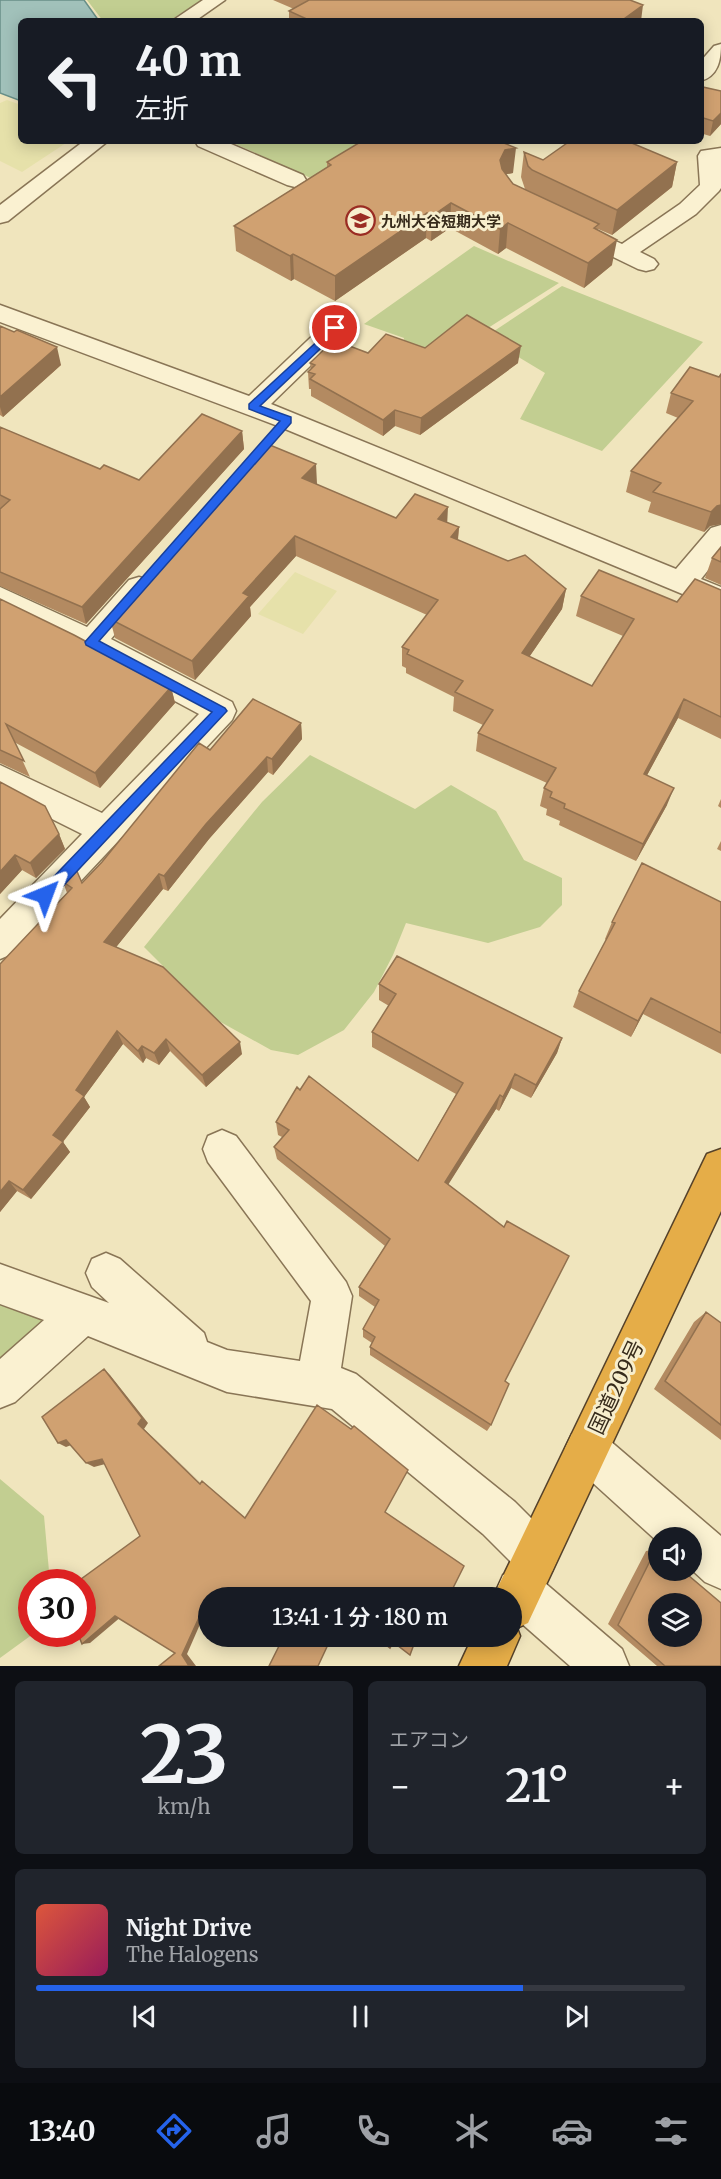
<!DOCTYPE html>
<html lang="ja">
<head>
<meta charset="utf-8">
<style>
	body { margin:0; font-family:Merriweather,"Noto Sans JP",serif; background:#20242c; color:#f1f3f6; height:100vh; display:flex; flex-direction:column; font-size:22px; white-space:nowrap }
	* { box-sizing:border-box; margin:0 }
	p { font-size:20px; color:#9ea1a6 }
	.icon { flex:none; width:33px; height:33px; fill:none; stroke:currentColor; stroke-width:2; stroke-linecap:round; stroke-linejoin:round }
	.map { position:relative; height:1666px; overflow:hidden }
	.sheet { display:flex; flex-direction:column; gap:15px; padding:15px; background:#0d0f14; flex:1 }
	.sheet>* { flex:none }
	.top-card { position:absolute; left:18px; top:18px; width:686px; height:126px; border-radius:9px; box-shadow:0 3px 15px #0003; background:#171b24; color:#f1f3f6; overflow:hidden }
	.buttons { position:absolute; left:648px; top:1527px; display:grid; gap:12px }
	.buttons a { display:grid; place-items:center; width:54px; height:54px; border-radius:50%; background:#171b24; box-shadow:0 3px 15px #0003; font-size:30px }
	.speed { position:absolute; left:18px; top:1569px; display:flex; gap:12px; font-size:30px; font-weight:700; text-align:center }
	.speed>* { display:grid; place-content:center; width:78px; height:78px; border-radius:50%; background:#171b24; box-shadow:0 3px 15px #0003; line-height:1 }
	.speed .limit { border:9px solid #d22; background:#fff; color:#111 }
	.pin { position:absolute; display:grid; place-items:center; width:51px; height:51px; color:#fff; margin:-26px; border:3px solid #fff; border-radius:50%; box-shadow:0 2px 6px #0007 }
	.me { position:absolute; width:66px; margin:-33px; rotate:44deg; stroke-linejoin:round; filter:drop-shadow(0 0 4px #0008) }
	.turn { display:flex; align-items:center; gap:21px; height:126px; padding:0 18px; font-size:27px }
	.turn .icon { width:78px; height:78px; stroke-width:2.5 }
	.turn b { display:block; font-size:42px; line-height:51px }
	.big { font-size:45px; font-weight:600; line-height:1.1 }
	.sheet .card { flex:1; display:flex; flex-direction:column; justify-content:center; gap:9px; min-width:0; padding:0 21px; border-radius:9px; background:#20242c }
	.sheet .dial { align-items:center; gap:0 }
	.dial b { font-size:78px; line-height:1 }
	.song { display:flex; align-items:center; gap:18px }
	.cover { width:72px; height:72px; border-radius:9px; background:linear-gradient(135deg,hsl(10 70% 55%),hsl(330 70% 35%)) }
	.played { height:6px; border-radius:3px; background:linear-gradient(90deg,#2563eb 75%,#363941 75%) }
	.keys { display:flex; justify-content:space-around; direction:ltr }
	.heat { display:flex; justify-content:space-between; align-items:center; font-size:33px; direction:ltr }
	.sheet .tiles { flex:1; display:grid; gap:15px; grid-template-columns:1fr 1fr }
	.card:last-child { grid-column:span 2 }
	.trip { position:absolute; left:198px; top:1587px; width:324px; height:60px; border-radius:30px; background:#171b24; box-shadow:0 3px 15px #0003; font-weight:600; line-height:60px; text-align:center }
	.dock { display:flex; height:96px; justify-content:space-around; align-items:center; background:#090b0e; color:#9ea1a6 }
	.dock .icon { width:42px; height:42px }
	.dock .active { color:#2563eb }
	.dock b { font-size:27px; color:#f1f3f6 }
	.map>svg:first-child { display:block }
	.farmland { fill:#e6e1aa }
	.green { fill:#c2ce91 }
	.water { fill:#a1c1ba; stroke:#688f88; stroke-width:1.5 }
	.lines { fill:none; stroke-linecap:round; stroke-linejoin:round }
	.minor-casing { stroke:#897556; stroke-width:3 }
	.highway-casing { stroke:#56422a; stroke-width:3 }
	.minor { fill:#faf1d1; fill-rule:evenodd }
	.highway { fill:#e5ad48; fill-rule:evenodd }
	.wall { fill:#b38a61 }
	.shaded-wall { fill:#92714f }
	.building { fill:#d0a171; stroke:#92714f; stroke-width:1.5; fill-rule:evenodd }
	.route { fill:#2563eb; stroke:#184099; stroke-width:1.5 }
	.labels { text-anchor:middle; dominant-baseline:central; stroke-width:6; stroke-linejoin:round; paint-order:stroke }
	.far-poi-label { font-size:15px; font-weight:bold; fill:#372b1b; stroke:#f7eecd; text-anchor:start }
	.near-street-label { font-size:21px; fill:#372b1b; stroke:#f7eecd }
</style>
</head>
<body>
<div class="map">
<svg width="721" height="1666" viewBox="0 0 721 1666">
	<rect width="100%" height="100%" fill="#f0e5bd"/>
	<!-- farmland -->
	<path class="farmland" d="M7,100L21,105V141H69L22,172L0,161V103Z
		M295,572L337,591L303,634L258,614Z"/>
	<!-- green -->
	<path class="green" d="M87,0H202L169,21H103Z
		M229,141H394L324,184Z
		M474,246L559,283L477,335L400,366L404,338L364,324Z
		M562,286L703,342L602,451L520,419L545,373L485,337Z
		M310,755L415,809L451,785L496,811L524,860L562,878V905L540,927L488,943L406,923L393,955L374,992L344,1030L298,1055L271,1050L217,1020L144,947L262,802Z
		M0,1304L46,1321L0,1374Z
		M0,1479L44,1516L50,1582H32L33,1634L0,1658Z"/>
	<!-- water -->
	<path class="water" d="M0,0H84L99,21H21V101L0,93Z"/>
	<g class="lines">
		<defs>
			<path id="minor" d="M203,0H225L195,21H172Z
				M721,44C721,60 718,77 700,81V62L714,46Z
				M84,141H108L8,221L0,223V205Z
				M195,141H224L303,175L306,180L303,185L295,187L287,185L198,146Z
				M721,148V188L719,191L696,214L640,252L654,259L658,264L654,269L646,271L638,269L566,234L563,229L566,224L574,222L622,244L680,204L700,185L698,156L701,151Z
				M0,305L249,396L326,323L335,320L344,323L347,328L344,333L271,404L676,569L711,528L721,525V554L701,579L721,587V610L278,426L0,322Z
				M139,577L149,580L153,588L111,639L232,702L236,711L232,720L12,954L0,959V919L82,834L0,793V765L102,813L199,714L80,650L0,611V587L87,627L129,580Z
				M222,1130L236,1136L346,1282L352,1296L341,1368L356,1374L515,1502L552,1539L559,1555L552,1571L538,1577L622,1649L629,1666H570L512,1615V1598H499L496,1591L503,1575L518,1569L483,1534L332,1409L227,1392L88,1336L15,1402L0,1408V1359L44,1320L0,1304V1264L109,1303L92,1287L86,1273L92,1259L106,1253L120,1259L204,1333L207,1342L227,1350L300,1361L311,1301L208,1162L203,1149L208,1136Z
				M587,1427L602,1434L721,1536V1589L705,1582L692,1570V1538H658V1542L572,1464L565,1449L572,1434Z"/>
			<path id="highway" d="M721,1149V1211L528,1623L517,1628L520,1636L507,1666H459L473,1636H512V1598H493L496,1591L707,1154Z"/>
		</defs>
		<!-- minor casing -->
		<use href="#minor" class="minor-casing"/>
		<!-- highway casing -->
		<use href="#highway" class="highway-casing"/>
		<!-- minor -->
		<use href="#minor" class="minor"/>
		<!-- highway -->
		<use href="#highway" class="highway"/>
	</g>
	<!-- wall -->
	<path class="wall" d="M273,0H630L641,21H289V11L294,9Z
		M700,84L703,87L721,91V124L710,136L700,133Z
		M524,152L543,160L677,162L672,187L612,235L598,229V231L612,265L584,288L506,248L498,254L450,228L431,241L426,238L335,301L294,279L291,281L236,251L234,226L327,167V162L513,173L506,174L513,184L525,189L521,177Z
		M0,326L61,365L3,417L0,415Z
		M425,348L518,363L420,435L395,426L383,436L311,396V389H309L308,372L311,370L310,363L368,353Z
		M721,374V524L710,526L704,532L648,512L651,502L626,492L631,471L678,418L666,413L671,393L719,377Z
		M0,427L100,469L139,480L242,431L244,449L86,624L0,586Z
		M316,464V485L396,518L447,522L459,527L458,540L566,589L562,609L529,657L592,686L623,636L576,616L581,596L677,602L721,590V739L678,718L647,775L667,805L636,861L559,825L560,821L546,815L547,809L540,806L544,788L547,783L476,751L478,733L483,725L453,711L454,697L406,673V668L402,666V647L427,615L296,556L250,607L251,616L195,680L115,638L110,619Z
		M721,547V585L705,578L712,558Z
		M0,599L171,687L175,703L100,788L14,742L30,777L0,763Z
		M301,723L302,739L273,775L268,772L209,839L168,891L163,889L116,947L242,1054L206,1087L170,1051L159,1065L146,1058L143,1063L123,1044L84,1097L90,1107L63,1142L70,1152L31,1199L17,1191L0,1212V964L67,893L63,882L82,883L210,750Z
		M0,782L59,834L65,849L36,878L22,870L0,894Z
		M721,799V808L718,806Z
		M721,841V851L717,849Z
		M721,902V1054L643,1014L631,1037L573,1007L579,991L606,940L605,939L612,922Z
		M379,984L562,1038L557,1053L531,1098L511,1088L499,1111L496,1109L448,1184L505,1381L491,1425L487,1431L370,1355V1347L372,1343L363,1337V1329L375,1307L359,1296V1287L385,1246L277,1159L274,1147L282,1137L278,1135L276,1122L418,1161L456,1094L372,1047V1032L389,1006L379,1000Z
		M706,1312L721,1323V1440L654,1389L694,1322Z
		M656,1549L721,1666H657L608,1624L646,1551Z"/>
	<!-- shaded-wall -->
	<path class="shaded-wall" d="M643,5L641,21H621Z
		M721,113V124L710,136L713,121Z
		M516,148L513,173L502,175L500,160L505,150Z
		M677,162L672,187L612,235L617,210Z
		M451,203L450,228L431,241L432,216Z
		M427,213L426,238L335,301V276Z
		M508,223L506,248L498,254L500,229Z
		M617,240L612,265L584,288L588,263Z
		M293,254L294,279L291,281L290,256Z
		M521,346L518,363L420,435L421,418Z
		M57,347L61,365L3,417L0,407V397Z
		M395,410V426L383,436V420Z
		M242,431L244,449L86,624L82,607Z
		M316,464L317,484L303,499L302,478Z
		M721,505V524L710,526L704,532L711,512L717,506Z
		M448,507L447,527L438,519Z
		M459,527L457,547L451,537Z
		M295,536L296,556L250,607L251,616L195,680L192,661L243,593Z
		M566,589L562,609L519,672L522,653Z
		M171,687L175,703L100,788L95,773Z
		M684,699L678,718L638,792L644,774Z
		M301,723L302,739L273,775L272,759Z
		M267,757L268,772L209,839L168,891L164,876L206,824Z
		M674,788L667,805L636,861L643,844Z
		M59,834L65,849L36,878L30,863Z
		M15,855L22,870L0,894V872Z
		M159,874L163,889L109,956L104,942Z
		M651,998L643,1014L631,1037L638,1021Z
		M117,1031L123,1044L84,1097L90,1107L61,1144L63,1142L70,1152L31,1199L23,1190L76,1090Z
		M562,1038L557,1053L531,1098L536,1085Z
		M166,1039L170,1051L159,1065L154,1053Z
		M240,1042L242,1054L206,1087L202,1075Z
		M142,1046L146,1058L143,1063L138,1051Z
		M515,1074L511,1088L499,1111L503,1097Z
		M500,1095L496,1109L443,1193L445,1182Z
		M9,1181L17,1191L0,1212V1192Z
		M104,1369L110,1375L148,1423L144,1429L205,1487L138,1424Z
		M66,1440L74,1444L66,1447L58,1443Z
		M102,1459L109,1463L94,1467L86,1463Z
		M222,1589H226L221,1598H216Z
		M207,1600H208V1606L187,1654L196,1666H189L182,1655Z
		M115,1616H122L90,1643L82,1644Z"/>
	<!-- building -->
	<path class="building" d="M309,0H630L643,5L621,21H311L289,11Z
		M700,84L703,87L721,91V113L713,121L700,117Z
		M362,141H499L516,148L505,150L500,160L502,169L513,184L599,224L594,228L617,240L588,263L508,223L500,229L451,203L432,216L427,213L335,276L293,254L290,256L234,226L331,165L327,162Z
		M570,141H627L677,162L617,210L532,170L528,166L524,152L543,160Z
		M467,315L521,346L421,418L395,410L383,420L310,379L315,374L308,372L315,365L310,363L334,340L368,353L386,334L425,348Z
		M0,326L14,332L17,330L57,347L0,397Z
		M690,367L719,377L721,374V505L717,506L711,512L653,492L661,483L631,471L693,401L671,393Z
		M202,414L242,431L82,607L0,572V509L10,500L0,495V427L100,469L104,465L139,480Z
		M265,443L316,464L302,478L396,518L415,494L448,507L438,519L459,527L451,537L508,561L525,555L566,589L522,653L592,686L634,619L581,596L599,570L677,602L695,579L721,590V717L684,699L644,774L674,788L643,844L564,808L565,804L550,797L552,792L544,788L556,768L478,733L493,710L455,692L463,681L407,654L409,650L402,647L438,600L295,536L243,593L249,596L192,661L110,619Z
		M721,547V562L712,558Z
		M0,599L74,635L171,687L95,773L6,724L24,761L0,750Z
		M253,699L301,723L272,759L267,757L206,824L164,876L159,874L104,942L163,967L240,1042L202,1075L166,1039L154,1053L142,1046L138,1051L117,1031L76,1090L84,1096L53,1135L63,1142L23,1190L9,1181L0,1192V964L72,888L63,882L76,869L82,883L102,862L199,743L210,750Z
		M0,782L45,806L59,834L30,863L15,855L0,872Z
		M642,863L721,902V1033L651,998L638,1021L579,991L615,923L612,922Z
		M397,956L562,1038L536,1085L515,1074L503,1097L500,1095L445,1182L504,1227L507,1221L569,1256L505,1381L509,1384L491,1425L370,1347L375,1337L363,1329L379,1300L359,1287L390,1239L274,1147L289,1130L276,1122L297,1087L300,1090L309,1076L418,1161L463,1083L372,1032L396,994L379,984Z
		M706,1312L721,1323V1425L665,1381Z
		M104,1369L142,1418L138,1424L200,1484L202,1481L245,1518L317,1405L351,1429L354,1426L408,1470L385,1512L464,1566L448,1598H234L222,1589L216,1598H208V1601L207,1600L182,1655L189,1666H159L175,1653L115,1616L82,1644L78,1634H82V1582H77L140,1536L102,1459L86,1463L66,1440L58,1443L42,1417Z
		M656,1549L658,1551V1570H682L721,1603V1666H665L618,1625ZM658,1604H692V1636H658Z
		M284,1636H332L318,1666H269Z
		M356,1636H365L362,1641Z
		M375,1636H417L410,1655L393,1642L390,1648Z"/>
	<!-- route -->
	<path class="route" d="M335,325L340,328L339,331L260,406L291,417V423L99,641L225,708L227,711L50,900L45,901L40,900L38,895L40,891L212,712L86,645L85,642L280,421L249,409V404Z"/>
	<!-- icons -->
	<defs>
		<symbol id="university-ring" viewBox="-11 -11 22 22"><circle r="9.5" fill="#f7eecd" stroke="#9a2c23" stroke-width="1.5"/><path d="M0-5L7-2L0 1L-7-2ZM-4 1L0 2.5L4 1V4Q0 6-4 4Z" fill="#9a2c23"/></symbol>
	</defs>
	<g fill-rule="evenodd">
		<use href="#university-ring" x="344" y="204" width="33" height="33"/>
	</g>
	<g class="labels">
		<!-- far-poi labels -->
		<g class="far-poi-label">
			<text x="381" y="221">九州大谷短期大学</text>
		</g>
		<!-- near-street labels -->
		<g class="near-street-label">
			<text transform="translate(616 1387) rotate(-65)">国道209号</text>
		</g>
	</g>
</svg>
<div class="buttons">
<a><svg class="icon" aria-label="sound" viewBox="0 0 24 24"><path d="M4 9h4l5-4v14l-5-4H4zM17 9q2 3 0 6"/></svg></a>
<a><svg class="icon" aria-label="layers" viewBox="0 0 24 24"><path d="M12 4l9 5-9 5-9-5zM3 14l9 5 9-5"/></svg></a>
</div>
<div class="speed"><div class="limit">30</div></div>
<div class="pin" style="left:335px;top:328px;background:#d93025"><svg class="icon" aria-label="arrive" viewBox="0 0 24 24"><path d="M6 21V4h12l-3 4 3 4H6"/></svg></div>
<svg class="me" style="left:45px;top:895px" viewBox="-20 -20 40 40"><path d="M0-17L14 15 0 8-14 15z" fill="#2563eb" stroke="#fff" stroke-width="4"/></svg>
<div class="trip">13:41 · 1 分 · 180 m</div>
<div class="top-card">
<div class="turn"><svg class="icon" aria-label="left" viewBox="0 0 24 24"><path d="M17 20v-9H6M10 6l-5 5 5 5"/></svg><div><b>40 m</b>左折</div></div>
</div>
</div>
<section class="sheet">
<div class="tiles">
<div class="card dial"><b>23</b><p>km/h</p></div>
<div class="card"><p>エアコン</p>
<div class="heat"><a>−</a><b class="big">21°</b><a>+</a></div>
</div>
<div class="card">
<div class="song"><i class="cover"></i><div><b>Night Drive</b><p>The Halogens</p></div></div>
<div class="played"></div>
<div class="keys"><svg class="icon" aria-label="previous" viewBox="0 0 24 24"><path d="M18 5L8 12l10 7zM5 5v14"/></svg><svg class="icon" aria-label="pause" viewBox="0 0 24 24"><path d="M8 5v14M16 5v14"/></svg><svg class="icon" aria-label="next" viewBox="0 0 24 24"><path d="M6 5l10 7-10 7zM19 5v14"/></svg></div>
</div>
</div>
</section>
<nav class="dock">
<b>13:40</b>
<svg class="icon active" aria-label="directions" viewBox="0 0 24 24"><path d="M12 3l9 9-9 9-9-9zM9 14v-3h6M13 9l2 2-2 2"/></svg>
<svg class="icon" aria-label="music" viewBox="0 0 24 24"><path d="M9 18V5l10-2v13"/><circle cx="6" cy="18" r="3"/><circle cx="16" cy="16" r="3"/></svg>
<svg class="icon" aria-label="phone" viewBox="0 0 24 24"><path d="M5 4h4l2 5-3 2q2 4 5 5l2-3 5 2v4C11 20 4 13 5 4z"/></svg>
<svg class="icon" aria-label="climate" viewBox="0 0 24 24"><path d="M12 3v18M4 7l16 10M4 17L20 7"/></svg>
<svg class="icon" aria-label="car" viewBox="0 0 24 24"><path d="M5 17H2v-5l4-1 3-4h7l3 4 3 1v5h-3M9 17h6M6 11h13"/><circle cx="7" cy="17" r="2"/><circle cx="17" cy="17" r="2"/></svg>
<svg class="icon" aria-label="filters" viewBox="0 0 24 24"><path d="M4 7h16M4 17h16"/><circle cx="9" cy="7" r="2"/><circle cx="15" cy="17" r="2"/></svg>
</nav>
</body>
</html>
